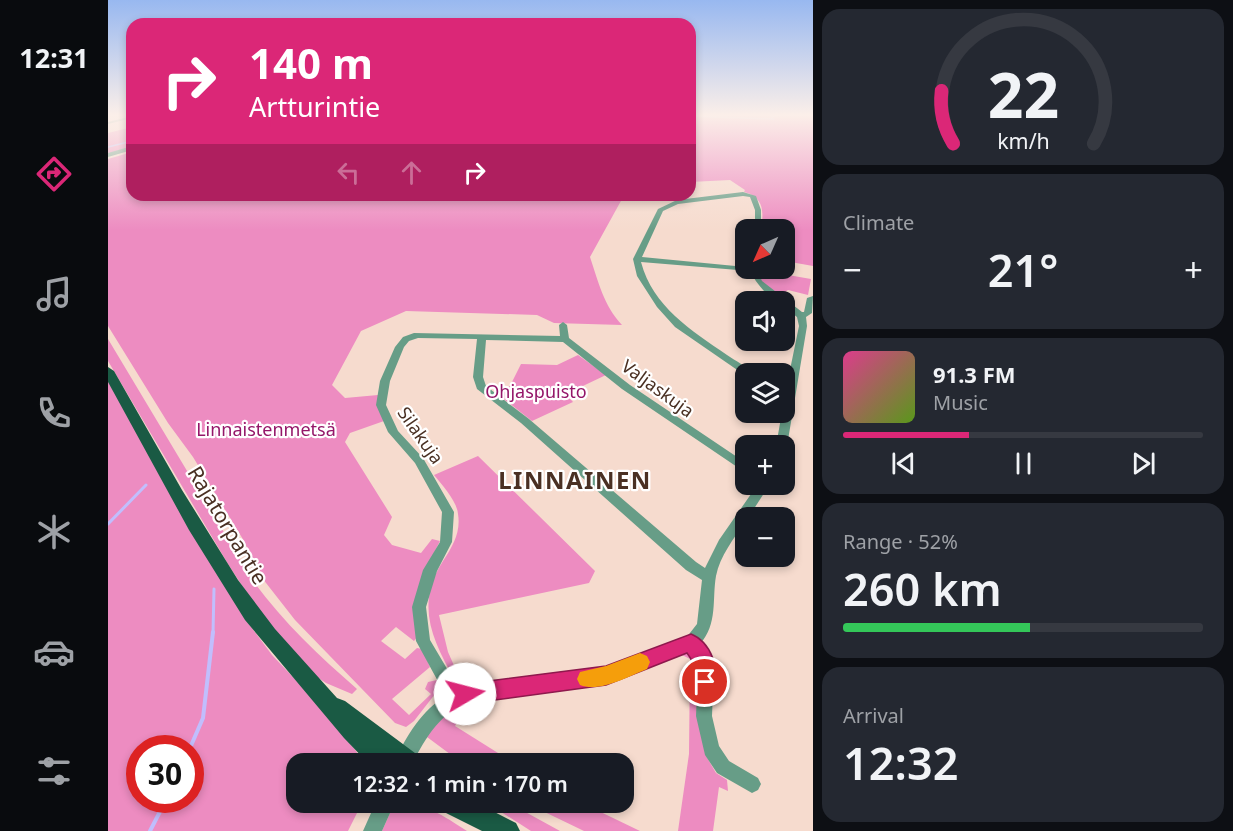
<!DOCTYPE html>
<html lang="en">
<head>
<meta charset="utf-8">
<style>
	body { margin:0; font-family:"Noto Sans",sans-serif; background:#242831; color:#f1f3f6; height:100vh; display:flex; flex-direction:column; font-size:22px; white-space:nowrap }
	* { box-sizing:border-box; margin:0 }
	p { font-size:20px; color:#9ea1a6 }
	.icon { flex:none; width:33px; height:33px; fill:none; stroke:currentColor; stroke-width:2; stroke-linecap:round; stroke-linejoin:round }
	.map { position:relative; flex:1; overflow:hidden }
	.side { display:flex; flex-direction:column; gap:9px; padding:9px; background:#0d0f14; width:420px }
	.side>* { flex:none }
	.guide { position:absolute; left:18px; top:18px; width:570px; height:183px; border-radius:18px; box-shadow:0 3px 9px #0003; background:#db2777; color:#fff; overflow:hidden }
	.needle { width:39px; rotate:225deg }
	.fabs { position:absolute; left:627px; top:219px; display:grid; gap:12px }
	.fabs a { display:grid; place-items:center; width:60px; height:60px; border-radius:12px; background:#171b24; box-shadow:0 3px 9px #0003; font-size:30px }
	.speed { position:absolute; left:18px; top:735px; display:flex; gap:12px; font-size:30px; font-weight:700; text-align:center }
	.speed>* { display:grid; place-content:center; width:78px; height:78px; border-radius:50%; background:#171b24; box-shadow:0 3px 9px #0003; line-height:1 }
	.speed .limit { border:9px solid #d22; background:#fff; color:#111 }
	.pin { position:absolute; display:grid; place-items:center; width:51px; height:51px; color:#fff; margin:-26px; border:3px solid #fff; border-radius:50%; box-shadow:0 2px 6px #0007 }
	.me { position:absolute; width:66px; margin:-33px; rotate:82deg; stroke-linejoin:round; filter:drop-shadow(0 0 4px #0008) }
	.turn { display:flex; align-items:center; gap:21px; height:126px; padding:0 24px; font-size:27px }
	.turn .icon { width:78px; height:78px; stroke-width:2.5 }
	.turn b { display:block; font-size:42px; line-height:51px }
	.lanes { display:flex; align-items:center; height:57px; padding:0 24px; background:#0003; justify-content:center; gap:30px; direction:ltr }
	.lanes .off { opacity:.35 }
	.big { font-size:45px; font-weight:600; line-height:1.1 }
	.side .widget { flex:1; display:flex; flex-direction:column; justify-content:center; gap:9px; min-width:0; padding:0 21px; border-radius:18px; background:#242831 }
	.side .dial { align-items:center; gap:0 }
	.dial svg { height:156px; overflow:visible; fill:none; stroke:#363941; stroke-width:7; stroke-linecap:round; text-anchor:middle }
	.dial text { fill:#f1f3f6; stroke:none }
	.song { display:flex; align-items:center; gap:18px }
	.cover { width:72px; height:72px; border-radius:9px; background:linear-gradient(135deg,hsl(330 70% 55%),hsl(90 70% 35%)) }
	.played { height:6px; border-radius:3px; background:linear-gradient(90deg,#db2777 35%,#363941 35%) }
	.keys { display:flex; justify-content:space-around; direction:ltr }
	.heat { display:flex; justify-content:space-between; align-items:center; font-size:33px; direction:ltr }
	.charge { height:9px; border-radius:4px; background:linear-gradient(90deg,#34c759 52%,#363941 0) }
	.trip { position:absolute; left:178px; top:753px; width:348px; height:60px; border-radius:18px; background:#171b24; box-shadow:0 3px 9px #0003; font-weight:600; line-height:60px; text-align:center }
	main { display:flex; flex:1; min-height:0 }
	.menu { display:flex; flex-direction:column; width:108px; justify-content:space-around; align-items:center; background:#090b0e; color:#9ea1a6 }
	.menu .icon { width:42px; height:42px }
	.menu .on { color:#db2777 }
	.menu b { font-size:27px; color:#f1f3f6 }
	.map>svg:first-child { display:block }
	.green { fill:#ed8cc1; fill-rule:evenodd }
	.lines { fill:none; stroke-linecap:round; stroke-linejoin:round }
	.stream-far2 { stroke:#c1befd; stroke-width:1.5 }
	.stream-far1 { stroke:#c1befd; stroke-width:3 }
	.stream { stroke:#c1befd; stroke-width:4 }
	.minor { fill:#679d87; fill-rule:evenodd }
	.major { fill:#1a5a44; fill-rule:evenodd }
	.route { fill:#db2777; stroke:#8e194d; stroke-width:1.5 }
	.slow { fill:#f59e0b }
	.labels { text-anchor:middle; dominant-baseline:central; stroke-width:4.5; stroke-linejoin:round; paint-order:stroke }
	.street-label { font-size:18px; fill:#4a3023; stroke:#fff }
	.park-label { font-size:18px; fill:#941669; stroke:#fff }
	.near-street-label { font-size:21px; fill:#4a3023; stroke:#fff }
	.district-label { font-size:24px; font-weight:bold; letter-spacing:1.5px; fill:#4a3023; stroke:#fff }
</style>
</head>
<body>
<main>
<nav class="menu">
<b>12:31</b>
<svg class="icon on" aria-label="directions" viewBox="0 0 24 24"><path d="M12 3l9 9-9 9-9-9zM9 14v-3h6M13 9l2 2-2 2"/></svg>
<svg class="icon" aria-label="music" viewBox="0 0 24 24"><path d="M9 18V5l10-2v13"/><circle cx="6" cy="18" r="3"/><circle cx="16" cy="16" r="3"/></svg>
<svg class="icon" aria-label="phone" viewBox="0 0 24 24"><path d="M5 4h4l2 5-3 2q2 4 5 5l2-3 5 2v4C11 20 4 13 5 4z"/></svg>
<svg class="icon" aria-label="climate" viewBox="0 0 24 24"><path d="M12 3v18M4 7l16 10M4 17L20 7"/></svg>
<svg class="icon" aria-label="car" viewBox="0 0 24 24"><path d="M5 17H2v-5l4-1 3-4h7l3 4 3 1v5h-3M9 17h6M6 11h13"/><circle cx="7" cy="17" r="2"/><circle cx="17" cy="17" r="2"/></svg>
<svg class="icon" aria-label="filters" viewBox="0 0 24 24"><path d="M4 7h16M4 17h16"/><circle cx="9" cy="7" r="2"/><circle cx="15" cy="17" r="2"/></svg>
</nav>
<div class="map">
<svg width="705" height="831" viewBox="0 0 705 831">
	<rect width="100%" height="100%" fill="#f6dbce"/>
	<!-- green -->
	<path class="green" d="M582,114H705V266L677,261L676,230L653,229C656,212 656,197 636,192L637,190L622,180L582,182Z
		M24,127V146L0,154V133Z
		M24,152V195H522L514,199L482,257C490,281 496,306 514,325L446,323L429,315L298,311L253,331L224,385L237,398L270,395L276,421L242,433L237,442L284,517L276,535L284,545L313,553L324,539L332,541L324,557L310,636L306,641L288,627L273,641L297,659L309,648L314,649L322,667L284,699L301,715L323,694L317,689L320,682L329,680L334,685L306,721L298,727L287,723L187,620L151,574L136,541L85,457L60,423L0,326V159Z
		M646,269L703,279L700,295L680,290L671,296L654,282Z
		M0,339L145,581C175,622 211,656 249,689L244,694L218,683L203,673L151,612L120,564L0,361Z
		M470,355L498,375L458,394L465,402L424,421L388,393L402,386L413,364L449,365Z
		M0,381L135,616L164,655L201,694L248,751L255,763L189,764V802L254,803L240,831H0ZM32,748H82V800H32Z
		M370,456L487,571L481,583L331,615L340,652L352,679L347,680C324,640 307,604 335,561C345,546 353,532 350,514C349,501 334,485 326,475Z
		M575,651L584,653L591,659L597,754L608,773L619,780L620,791L611,787L605,831H570L581,754L582,659L574,655Z
		M354,700L358,703V708L347,726L406,763H354L319,737L325,724Z
		M287,802C318,803 334,815 359,831H274Z
		M379,803H401L452,831H423Z
		M418,803H474L532,831H476Z"/>
	<g class="lines">
		<!-- stream-far2 -->
		<path class="stream-far2" d="M582,116L666,119
			M663,117L675,114
			M0,147L24,141"/>
		<!-- stream-far1 -->
		<path class="stream-far1" d="M0,524L38,485
			M105,633L106,589"/>
		<!-- stream -->
		<path class="stream" d="M82,748L95,718L105,632
			M42,831L58,800"/>
		<!-- minor -->
		<path class="minor" d="M24,116V118L0,124V122Z
			M24,146V150L0,157V153Z
			M635,192L648,196L653,210V230H647V210L642,197L635,196L570,204L555,211L534,257L648,268L654,281L694,312H696L699,298L705,296L704,313L698,317L699,326L679,446L676,449V446H668L674,412H676V399L691,326L689,317L676,307V302C662,302 648,283 642,271L533,262C545,307 583,330 619,355C628,361 638,366 645,374H638V376L567,327L549,307L529,276L525,259L550,209L569,200Z
			M455,322L459,325L461,338L522,385L638,463V473L514,389L455,342L378,340L375,377L378,386L421,419L588,562L597,568L611,540L650,484H662L640,518H638V521C626,538 612,556 608,576C604,599 610,624 592,644L606,665L604,716L611,746L621,761L650,778L653,784L650,790L644,793L609,773L597,755L588,716L590,667L580,651L498,682L364,701C334,710 318,737 304,764H288L287,761C298,736 314,710 338,696L308,641L304,607L315,570L332,542L334,512L307,463L280,432L268,405L272,381L287,347L295,337L306,333L452,336L451,325ZM310,338L369,339L365,377L369,389L413,423L578,570L594,580L589,624L578,638L498,668L364,685L351,689L322,640L318,607L329,571L344,542L346,512L315,458L290,431L278,405L282,381L296,347L301,341Z
			M268,802H287L274,831H255Z"/>
		<!-- major -->
		<path class="major" d="M0,367L6,371L74,490L130,580L167,629L229,698L237,701L311,756L314,764H261L236,738L137,620L81,530L0,382Z
			M329,802H367L408,823L412,831H374L332,810Z"/>
	</g>
	<!-- sky -->
	<linearGradient id="sky" x2="0" y2="1"><stop stop-color="#98b8f0"/><stop offset="0.5" stop-color="#fbefe9"/><stop offset="1" stop-color="#fbefe9" stop-opacity="0"/></linearGradient>
	<rect width="705" height="230" fill="url(#sky)"/>
	<!-- route -->
	<path class="route" d="M583,634C603,642 613,670 605,689L597,692L590,689C584,675 590,667 579,653L498,685L357,704L350,701L347,694L350,687L357,684L498,666Z"/>
	<!-- slow -->
	<path class="slow" d="M532,653L539,656L542,662L539,669C521,676 492,693 472,685L469,679L472,672L498,666Z"/>
	<g class="labels">
		<!-- street labels -->
		<g class="street-label">
			<text transform="translate(550 388) rotate(36)">Valjaskuja</text>
			<text transform="translate(313 435) rotate(55)">Silakuja</text>
		</g>
		<!-- park labels -->
		<g class="park-label">
			<text x="428" y="391">Ohjaspuisto</text>
			<text x="158" y="429">Linnaistenmetsä</text>
		</g>
		<!-- near-street labels -->
		<g class="near-street-label">
			<text transform="translate(120 525) rotate(59)">Rajatorpantie</text>
		</g>
		<!-- district labels -->
		<g class="district-label">
			<text x="467" y="479">LINNAINEN</text>
		</g>
	</g>
</svg>
<div class="fabs">
<a><svg class="needle" viewBox="-14 -14 28 28"><path d="M0-13l5 13h-10z" fill="#e53935"/><path d="M0 13l5-13h-10z" fill="#9ea1a6"/></svg></a>
<a><svg class="icon" aria-label="sound" viewBox="0 0 24 24"><path d="M4 9h4l5-4v14l-5-4H4zM17 9q2 3 0 6"/></svg></a>
<a><svg class="icon" aria-label="layers" viewBox="0 0 24 24"><path d="M12 4l9 5-9 5-9-5zM3 14l9 5 9-5"/></svg></a>
<a>+</a>
<a>−</a>
</div>
<div class="speed"><div class="limit">30</div></div>
<div class="pin" style="left:597px;top:682px;background:#d93025"><svg class="icon" aria-label="arrive" viewBox="0 0 24 24"><path d="M6 21V4h12l-3 4 3 4H6"/></svg></div>
<svg class="me" style="left:357px;top:694px" viewBox="-20 -20 40 40"><circle r="19" fill="#fff"/><path d="M0-13L10 11 0 6-10 11z" fill="#db2777"/></svg>
<div class="trip">12:32 · 1 min · 170 m</div>
<div class="guide">
<div class="turn"><svg class="icon" aria-label="right" viewBox="0 0 24 24"><path d="M7 20v-9h11M14 6l5 5-5 5"/></svg><div><b>140 m</b>Artturintie</div></div>
<div class="lanes"><svg class="icon off" aria-label="left" viewBox="0 0 24 24"><path d="M17 20v-9H6M10 6l-5 5 5 5"/></svg><svg class="icon off" aria-label="ahead" viewBox="0 0 24 24"><path d="M12 20V5M6 11l6-6 6 6"/></svg><svg class="icon" aria-label="right" viewBox="0 0 24 24"><path d="M7 20v-9h11M14 6l5 5-5 5"/></svg></div>
</div>
</div>
<section class="side">
<div class="widget dial"><svg viewBox="0 0 100 80">
<path d="M14 69A42 42 0 1 1 86 69"/>
<path d="M14 69A42 42 0 0 1 8 42" stroke="#db2777"/>
<text x="50" y="56" font-size="32" font-weight="700">22</text>
<text x="50" y="72" font-size="11">km/h</text>
</svg></div>
<div class="widget"><p>Climate</p>
<div class="heat"><a>−</a><b class="big">21°</b><a>+</a></div>
</div>
<div class="widget">
<div class="song"><i class="cover"></i><div><b>91.3 FM</b><p>Music</p></div></div>
<div class="played"></div>
<div class="keys"><svg class="icon" aria-label="previous" viewBox="0 0 24 24"><path d="M18 5L8 12l10 7zM5 5v14"/></svg><svg class="icon" aria-label="pause" viewBox="0 0 24 24"><path d="M8 5v14M16 5v14"/></svg><svg class="icon" aria-label="next" viewBox="0 0 24 24"><path d="M6 5l10 7-10 7zM19 5v14"/></svg></div>
</div>
<div class="widget"><p>Range · 52%</p><b class="big">260 km</b><div class="charge"></div></div>
<div class="widget"><p>Arrival</p><b class="big">12:32</b></div>
</section>
</main>
</body>
</html>
